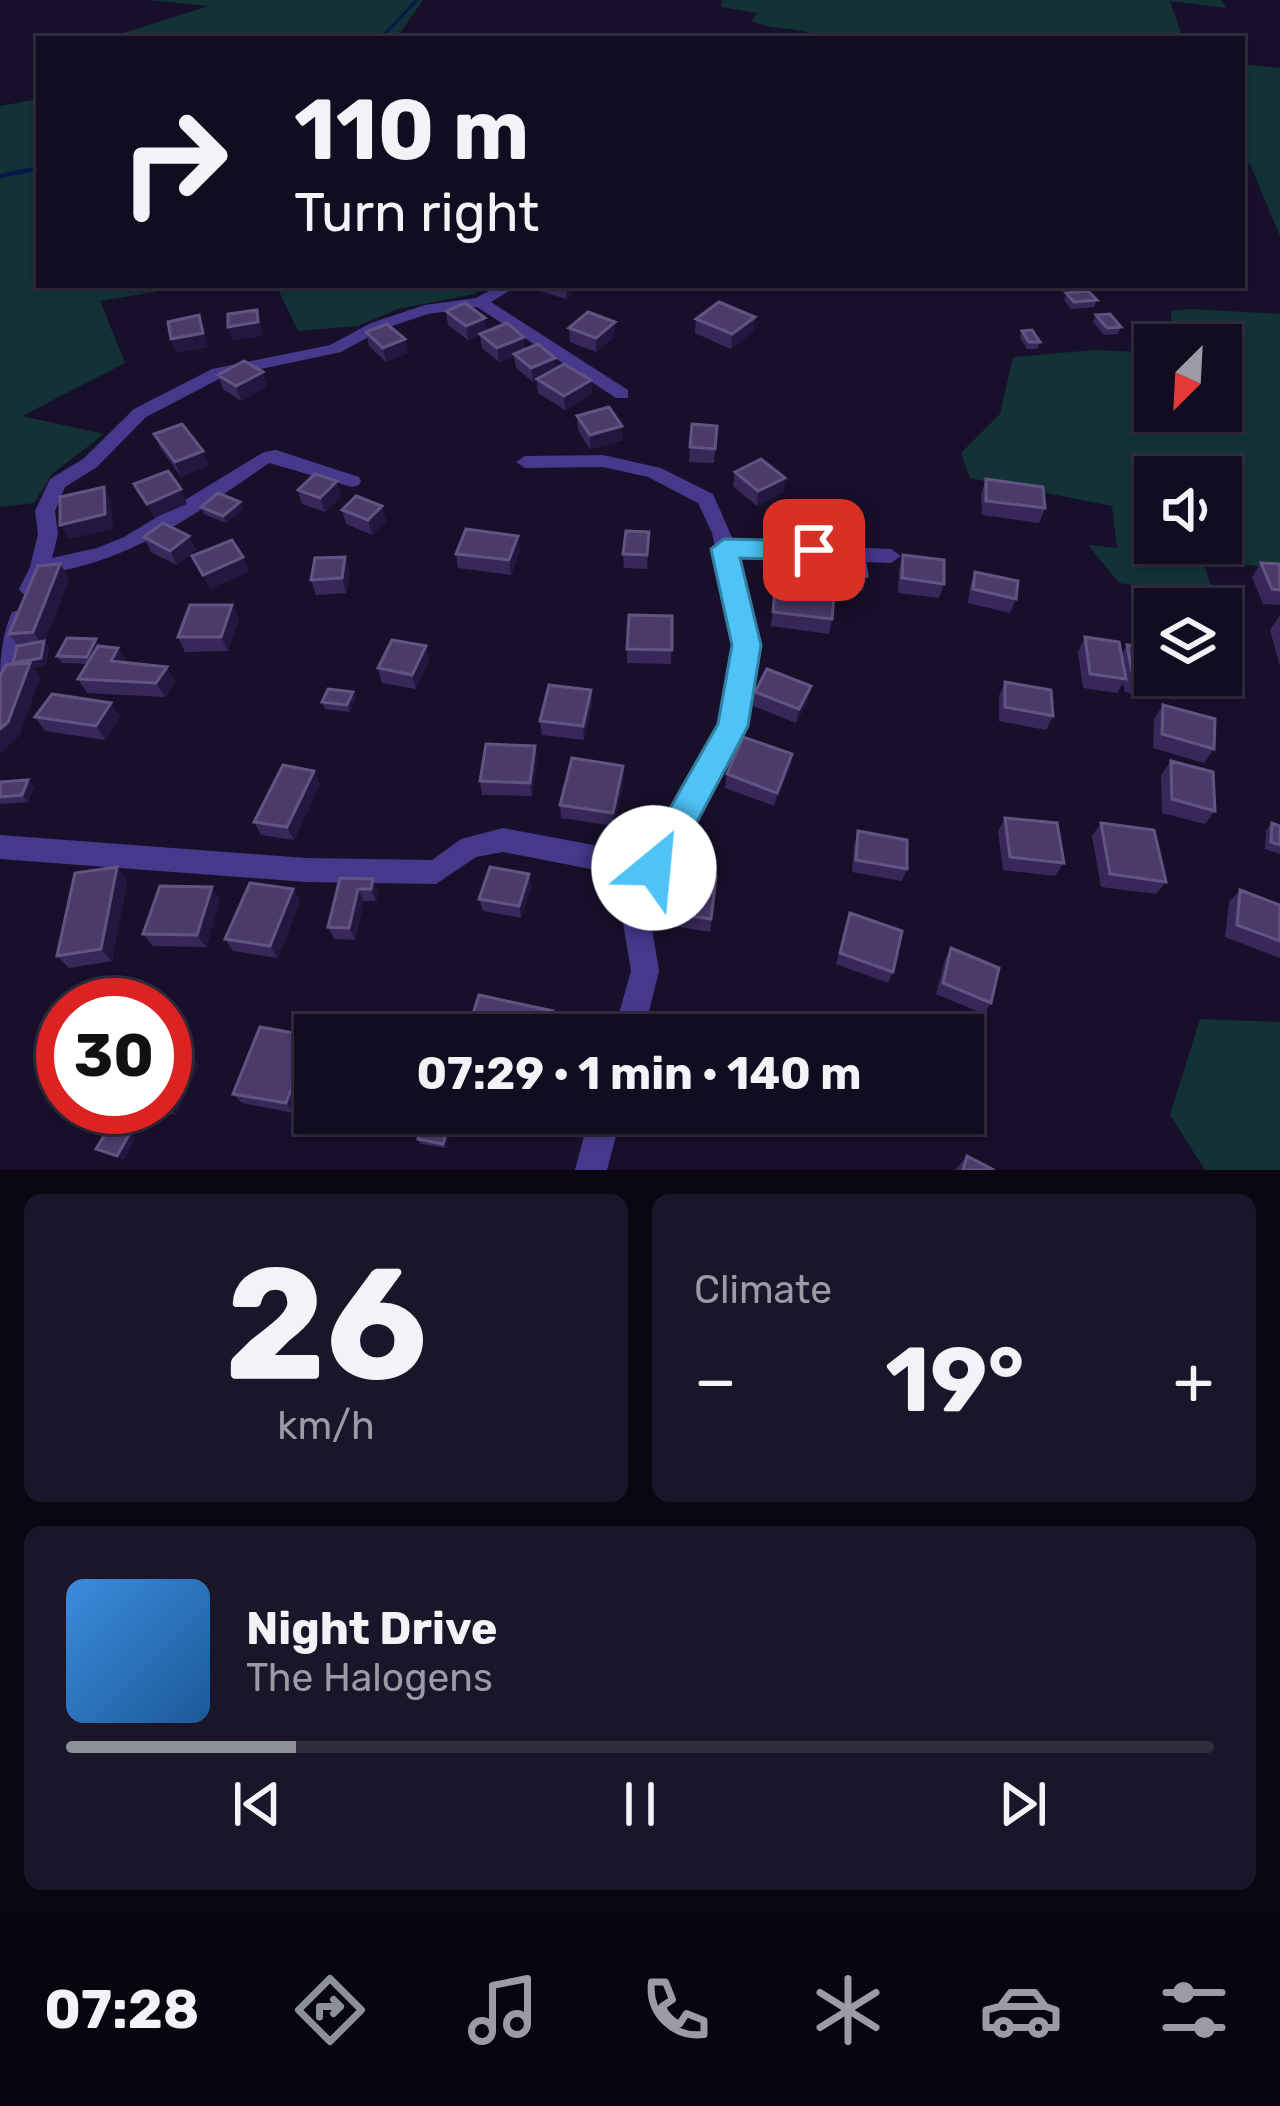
<!DOCTYPE html>
<html lang="en">
<head>
<meta charset="utf-8">
<style>
	body { margin:0; font-family:Rubik,sans-serif; background:#1b1529; color:#f1f3f6; height:100vh; display:flex; flex-direction:column; font-size:45px; white-space:nowrap }
	* { box-sizing:border-box; margin:0 }
	p { font-size:39px; color:#9c9ba5 }
	.icon { flex:none; width:66px; height:66px; fill:none; stroke:currentColor; stroke-width:2; stroke-linecap:round; stroke-linejoin:round }
	.map { position:relative; height:1170px; overflow:hidden }
	.side { display:flex; flex-direction:column; gap:24px; padding:24px; background:#0a0712; flex:1 }
	.side>* { flex:none }
	.guide { position:absolute; left:36px; top:36px; width:1209px; height:252px; border-radius:0px; box-shadow:0 3px 9px #0004,0 0 0 3px #312c3e; background:#120c20; color:#f1f3f6; overflow:hidden }
	.needle { width:78px; rotate:204deg }
	.tools { position:absolute; left:1134px; top:324px; display:grid; gap:24px }
	.tools a { display:grid; place-items:center; width:108px; height:108px; border-radius:0px; background:#120c20; box-shadow:0 3px 9px #0004,0 0 0 3px #312c3e; font-size:60px }
	.speed { position:absolute; left:36px; top:978px; display:flex; gap:24px; font-size:60px; font-weight:700; text-align:center }
	.speed>* { display:grid; place-content:center; width:156px; height:156px; border-radius:50%; background:#120c20; box-shadow:0 3px 9px #0004,0 0 0 3px #312c3e; line-height:1 }
	.speed .limit { border:18px solid #d22; background:#fff; color:#111 }
	.pin { position:absolute; display:grid; place-items:center; width:102px; height:102px; color:#fff; margin:-51px; border-radius:24px; box-shadow:0 6px 18px #0006 }
	.me { position:absolute; width:132px; margin:-66px; rotate:28deg; stroke-linejoin:round; filter:drop-shadow(0 0 9px #0008) }
	.turn { display:flex; align-items:center; gap:42px; height:252px; padding:0 60px; font-size:54px }
	.turn .icon { width:156px; height:156px; stroke-width:2.5 }
	.turn b { display:block; font-size:84px; line-height:102px }
	.big { font-size:90px; font-weight:700; line-height:1.1 }
	.side .widget { flex:1; display:flex; flex-direction:column; justify-content:center; gap:18px; min-width:0; padding:0 42px; border-radius:18px; background:#1b1529 }
	.side .dial { align-items:center; gap:0 }
	.dial b { font-size:156px; line-height:1 }
	.song { display:flex; align-items:center; gap:36px }
	.cover { width:144px; height:144px; border-radius:18px; background:linear-gradient(135deg,hsl(210 70% 55%),hsl(210 70% 35%)) }
	.played { height:12px; border-radius:6px; background:linear-gradient(90deg,#8c9099 20%,#312c3e 20%) }
	.keys { display:flex; justify-content:space-around; direction:ltr }
	.heat { display:flex; justify-content:space-between; align-items:center; font-size:66px; direction:ltr }
	.side .tiles { flex:1; display:grid; gap:24px; grid-template-columns:1fr 1fr }
	.widget:last-child { grid-column:span 2 }
	.trip { position:absolute; left:294px; top:1014px; width:690px; height:120px; border-radius:0px; background:#120c20; box-shadow:0 3px 9px #0004,0 0 0 3px #312c3e; font-weight:700; line-height:120px; text-align:center }
	.dock { display:flex; height:192px; justify-content:space-around; align-items:center; background:#07050d; color:#9c9ba5 }
	.dock .icon { width:84px; height:84px }
	.dock .selected { color:#8c9099 }
	.dock b { font-size:54px; color:#f1f3f6 }
	.map>svg:first-child { display:block }
	.green { fill:#123236; fill-rule:evenodd }
	.lines { fill:none; stroke-linecap:round; stroke-linejoin:round }
	.stream-far1 { stroke:#08184c; stroke-width:3 }
	.stream { stroke:#08184c; stroke-width:4.5 }
	.minor { fill:#46398c; fill-rule:evenodd }
	.wall { fill:#382859 }
	.shaded-wall { fill:#23173f }
	.building { fill:#4a3b6b; stroke:#625482; stroke-width:3 }
	.route { fill:#4fc3f7; stroke:#337fa1; stroke-width:3 }
</style>
</head>
<body>
<div class="map">
<svg width="1280" height="1170" viewBox="0 0 1280 1170">
	<rect width="100%" height="100%" fill="#18102b"/>
	<!-- green -->
	<path class="green" d="M148,0H423L396,39H104L209,6Z
		M722,0H1221L1226,8L1170,1L1181,33L1207,39H823C801,25 776,32 752,21L757,13L721,7Z
		M1242,64L1280,68V236L1250,164L1242,163Z
		M39,99V285H196L100,301L125,363L22,416L104,434L52,474L34,503L0,507V106Z
		M276,285H486L475,294L398,309L358,326L298,331Z
		M1190,309L1280,314V569L1202,559L1215,597L1119,583L1088,545L1117,548L1112,506L970,478L961,453L1000,414L1013,357L1095,350L1155,353V411H1221V345H1181L1171,329V311ZM1155,477H1221V543H1155Z
		M1200,1019L1280,1022V1170H1205L1170,1115Z"/>
	<g class="lines">
		<!-- stream-far1 -->
		<path class="stream-far1" d="M380,39L417,0"/>
		<!-- stream -->
		<path class="stream" d="M0,176L39,168"/>
		<!-- minor -->
		<path class="minor" d="M500,285H519L491,302L628,390V398H616L477,307L428,314L383,329L341,352L223,377L146,417L97,467L65,487L55,511L58,534L52,558L97,548L124,537L264,452L276,450L359,477L361,481L359,485L352,487L269,463C199,512 134,560 48,573L37,594H23L19,589L30,567L38,534L35,511L50,479L83,459L134,409L212,369L330,345L371,323L425,305L476,298Z
			M603,455L661,468L713,494L734,542L891,549L901,556L891,563L738,557L758,645L745,726L666,874L650,917L659,971L643,1035H613L631,971L622,917L637,878L503,852L476,857L436,884L306,882L0,859V835L306,858L432,860L461,839L503,828L647,855L721,725L736,645L712,533L698,503L648,477L603,467L525,468L516,462L525,456Z
			M20,610L28,612L31,618L11,687L8,694L0,696C0,666 0,640 12,612Z
			M590,1113H622L607,1170H575Z"/>
	</g>
	<!-- wall -->
	<path class="wall" d="M540,285H580L566,299L540,291Z
		M1066,293L1097,300L1094,307L1071,309L1064,300Z
		M446,311L525,349L556,368L591,380L592,394L565,410L538,393L537,380L533,382L516,368L514,356L499,362L482,348L480,335L468,340L448,325Z
		M1096,315L1121,327L1118,334L1104,335L1093,322Z
		M696,319L754,331L731,349L695,333Z
		M569,328L615,336L596,352L570,342Z
		M1022,331L1040,342L1037,349H1027L1020,338Z
		M366,332L405,339L408,353L386,362L369,346Z
		M218,375L267,386L241,401L223,389Z
		M577,416L623,440L590,449L578,430Z
		M717,426L714,463L689,462L690,447Z
		M154,434L209,465L181,477L161,449Z
		M735,472L785,478L783,492L757,506L733,486Z
		M986,479L1045,508L1039,523L982,515L981,494Z
		M298,490L341,496L325,512L302,504Z
		M201,507L243,509L226,523L204,514Z
		M342,510L386,521L372,535L346,524Z
		M649,532L647,569L624,568L623,554Z
		M189,536L196,550L177,565L151,552L144,537Z
		M827,549L867,576L863,591L827,590L824,564Z
		M520,550L511,575L458,568L456,554Z
		M903,555L944,584L939,598L898,593L899,569Z
		M1261,563L1280,564V605L1263,604L1252,577Z
		M350,571L346,593L316,595L311,580Z
		M975,572L1016,599L1010,613L968,603L970,586Z
		M69,578L45,641L49,648L46,665L33,668L40,677L19,736L13,664L18,646L9,634Z
		M775,589L832,619L829,634L771,626Z
		M232,605L239,619L228,651L185,652L178,637Z
		M1280,615V666L1270,630Z
		M672,616L671,664L627,663V649Z
		M1085,637L1121,656L1127,645L1185,686L1175,700L1125,692L1123,683L1117,693L1083,688L1078,652Z
		M100,647L126,663L175,681L165,697L87,693L78,679L87,664L62,663L57,656Z
		M429,660L416,689L382,683L378,668Z
		M1005,682L1053,716L1046,730L999,721V696Z
		M811,686L808,700L796,723L753,706L755,692Z
		M591,690L592,704L584,740L542,735L540,721Z
		M353,692L355,699L350,712L325,709L322,702Z
		M111,703L120,717L105,740L45,731L35,717Z
		M1163,705L1214,749L1204,763L1153,748L1154,719Z
		M792,754L790,768L774,806L725,788L727,774Z
		M537,759L532,796L482,795L480,781Z
		M1171,761L1215,811L1205,824L1162,813L1161,775Z
		M624,779L614,826L561,818L560,805Z
		M28,780L34,787L28,802L0,804V782Z
		M320,784L294,840L261,835L254,822Z
		M1005,818L1064,863L1055,876L1003,870L998,831Z
		M1101,823L1166,882L1156,894L1101,887L1092,836Z
		M1272,823L1280,826V854L1265,849L1266,830Z
		M858,831L907,869L902,881L852,872L854,845Z
		M529,874L531,887L521,918L483,911L479,899Z
		M716,877L710,932L672,926V913Z
		M340,878L378,892L376,901H364L355,940L334,939L328,927Z
		M127,880L112,961L69,968L57,956Z
		M293,889L300,901L278,958L233,951L225,939Z
		M1240,890L1280,905V958L1225,937L1229,902Z
		M220,900L206,947L153,946L143,934Z
		M850,913L893,972L888,983L836,964Z
		M951,948L991,1003L984,1014L936,994L945,960Z
		M311,1036L315,1043V1054L294,1113L242,1103L233,1094Z
		M165,1049L199,1065L176,1115L143,1107H165Z
		M455,1113L446,1148L420,1144L418,1139Z
		M967,1156L994,1170H955Z"/>
	<!-- shaded-wall -->
	<path class="shaded-wall" d="M566,285H580L566,299Z
		M257,310L261,324L262,336L233,341L228,327Z
		M199,315L208,347L176,353L171,339Z
		M755,317L754,331L731,349L732,334Z
		M485,318L487,332L468,340L466,326Z
		M615,322V336L596,352V338Z
		M524,337L525,351L499,362L497,348Z
		M405,339L408,353L386,362L383,348Z
		M555,358L556,372L533,382L531,368Z
		M263,372L267,386L241,401L236,386Z
		M591,380L592,394L565,410L564,396Z
		M622,426L623,440L590,449V435Z
		M203,451L209,465L181,477L175,462Z
		M785,478L783,492L757,506L758,491Z
		M337,481L341,496L325,512L320,498Z
		M104,487L111,501L113,529L69,539L60,525Z
		M181,489L187,504L154,518L147,504Z
		M240,502L243,509L226,523L223,516Z
		M382,506L386,521L372,535L368,520Z
		M189,536L196,550L177,565L170,551Z
		M518,536L520,550L511,575L509,560Z
		M243,557L249,572L210,589L203,575Z
		M345,557L350,571L346,593L342,578Z
		M60,564L69,578L45,641L49,648L46,665L33,668L40,677L19,736L0,754V729L13,663L43,646L33,632Z
		M232,605L239,619L228,651L221,637Z
		M96,639L101,646L91,664L87,657Z
		M426,646L429,660L416,689L412,675Z
		M118,648L127,662L111,661Z
		M167,667L175,681L165,697L156,683Z
		M811,686L808,700L796,723L799,709Z
		M591,690L592,704L584,740L583,726Z
		M353,692L355,699L350,712L347,705Z
		M111,703L120,717L105,740L96,726Z
		M535,746L537,759L532,796L530,783Z
		M792,754L790,768L774,806L777,793Z
		M623,766L624,779L614,826L613,813Z
		M314,771L320,784L294,840L287,827Z
		M28,780L34,787L28,802L22,795Z
		M117,867L127,880L112,961L101,949Z
		M529,874L531,887L521,918L519,906Z
		M373,879L378,892L376,901L371,889Z
		M212,887L220,900L206,947L197,935Z
		M293,889L300,901L278,958L270,946Z
		M358,889L364,901L355,940L349,928Z
		M553,1011L555,1022L552,1035H547Z
		M311,1036L315,1043V1054L294,1113L286,1103Z
		M190,1054L199,1065L176,1115L165,1105Z
		M452,1113H455L446,1148L443,1144Z
		M130,1133L136,1138L123,1161L117,1156Z"/>
	<!-- building -->
	<path class="building" d="M1088,291L1097,300L1074,302L1066,293Z
		M719,302L755,317L732,334L696,319Z
		M465,303L485,318L466,326L446,311Z
		M257,310L258,322L228,327V314Z
		M588,312L615,322L596,338L569,328Z
		M1110,314L1121,327L1107,328L1096,315Z
		M199,315L203,333L171,339L168,322Z
		M507,323L524,337L497,348L480,334Z
		M387,324L405,339L383,348L366,332Z
		M1032,330L1040,342H1029L1022,331Z
		M538,344L555,358L531,368L514,354Z
		M244,361L263,372L236,386L218,375Z
		M564,364L591,380L564,396L537,379Z
		M609,407L622,426L590,435L577,416Z
		M182,424L203,451L175,462L154,434Z
		M692,424L717,426L715,449L690,447Z
		M761,459L785,478L758,491L735,472Z
		M168,471L181,489L147,504L134,484Z
		M315,474L337,481L320,498L298,490Z
		M986,479L1043,487L1045,508L986,501Z
		M104,487L105,514L60,525V497Z
		M218,493L240,502L223,516L201,507Z
		M356,496L382,506L368,520L342,510Z
		M163,523L189,536L170,551L144,537Z
		M466,529L518,536L509,560L456,554Z
		M626,531L649,532L647,555L623,554Z
		M232,540L243,557L203,575L192,556Z
		M827,549L863,550L867,576L830,575Z
		M903,555L944,560V584L902,578Z
		M345,557L342,578L311,580L315,558Z
		M1261,563L1280,564V590L1272,589Z
		M60,564L33,632L9,634L38,566Z
		M975,572L1018,581L1016,599L973,589Z
		M775,589L834,596L832,619L773,612Z
		M190,605H232L221,637H178Z
		M629,615L672,616V650L627,649Z
		M1085,637L1119,642L1126,679L1090,674Z
		M67,638L96,639L87,657L57,656Z
		M392,640L426,646L412,675L378,668Z
		M44,641L41,658L13,663L17,646Z
		M1127,645L1155,649V675H1182L1185,686L1133,678Z
		M98,646L118,648L111,661L167,667L156,683L78,679Z
		M30,663L8,722L0,729V676L6,665Z
		M767,669L811,686L799,709L755,692Z
		M1005,682L1051,690L1053,716L1005,707Z
		M549,685L591,690L583,726L540,721Z
		M328,689L353,692L347,705L322,702Z
		M52,694L111,703L96,726L35,717Z
		M1163,705L1215,719L1214,749L1162,734Z
		M743,737L792,754L777,793L727,774Z
		M486,744L535,746L530,783L480,781Z
		M572,758L623,766L613,813L560,805Z
		M1171,761L1213,772L1215,811L1172,799Z
		M283,765L314,771L287,827L254,822Z
		M28,780L22,795L0,797V782Z
		M1005,818L1057,823L1064,863L1010,857Z
		M1101,823L1154,830L1166,882L1110,874Z
		M1272,823L1280,826V845L1271,842Z
		M858,831L907,840V869L856,860Z
		M117,867L101,949L57,956L75,873Z
		M490,867L529,874L519,906L479,899Z
		M678,872L716,877L711,919L672,913Z
		M340,878L373,879L371,889H358L349,928L328,927Z
		M250,883L293,889L270,946L225,939Z
		M160,886L212,887L197,935L143,934Z
		M1240,890L1280,905V941L1237,925Z
		M850,913L902,931L893,972L840,953Z
		M951,948L999,968L991,1003L943,983Z
		M479,995L553,1011L547,1035H466Z
		M260,1027L311,1036L286,1103L233,1094Z
		M165,1049L190,1054L165,1105Z
		M425,1113H452L443,1144L418,1139Z
		M110,1126L130,1133L117,1156L96,1149Z
		M967,1156L994,1170H963Z"/>
	<!-- route -->
	<path class="route" d="M724,539L814,541L827,550L814,560L740,558L761,645L748,726L666,880L654,884L642,880L636,868L718,724L732,645L711,549Z"/>
</svg>
<div class="tools">
<a><svg class="needle" viewBox="-14 -14 28 28"><path d="M0-13l5 13h-10z" fill="#e53935"/><path d="M0 13l5-13h-10z" fill="#9c9ba5"/></svg></a>
<a><svg class="icon" aria-label="sound" viewBox="0 0 24 24"><path d="M4 9h4l5-4v14l-5-4H4zM17 9q2 3 0 6"/></svg></a>
<a><svg class="icon" aria-label="layers" viewBox="0 0 24 24"><path d="M12 4l9 5-9 5-9-5zM3 14l9 5 9-5"/></svg></a>
</div>
<div class="speed"><div class="limit">30</div></div>
<div class="pin" style="left:814px;top:550px;background:#d93025"><svg class="icon" aria-label="arrive" viewBox="0 0 24 24"><path d="M6 21V4h12l-3 4 3 4H6"/></svg></div>
<svg class="me" style="left:654px;top:868px" viewBox="-20 -20 40 40"><circle r="19" fill="#fff"/><path d="M0-13L10 11 0 6-10 11z" fill="#4fc3f7"/></svg>
<div class="trip">07:29 · 1 min · 140 m</div>
<div class="guide">
<div class="turn"><svg class="icon" aria-label="right" viewBox="0 0 24 24"><path d="M7 20v-9h11M14 6l5 5-5 5"/></svg><div><b>110 m</b>Turn right</div></div>
</div>
</div>
<section class="side">
<div class="tiles">
<div class="widget dial"><b>26</b><p>km/h</p></div>
<div class="widget"><p>Climate</p>
<div class="heat"><a>−</a><b class="big">19°</b><a>+</a></div>
</div>
<div class="widget">
<div class="song"><i class="cover"></i><div><b>Night Drive</b><p>The Halogens</p></div></div>
<div class="played"></div>
<div class="keys"><svg class="icon" aria-label="previous" viewBox="0 0 24 24"><path d="M18 5L8 12l10 7zM5 5v14"/></svg><svg class="icon" aria-label="pause" viewBox="0 0 24 24"><path d="M8 5v14M16 5v14"/></svg><svg class="icon" aria-label="next" viewBox="0 0 24 24"><path d="M6 5l10 7-10 7zM19 5v14"/></svg></div>
</div>
</div>
</section>
<nav class="dock">
<b>07:28</b>
<svg class="icon selected" aria-label="directions" viewBox="0 0 24 24"><path d="M12 3l9 9-9 9-9-9zM9 14v-3h6M13 9l2 2-2 2"/></svg>
<svg class="icon" aria-label="music" viewBox="0 0 24 24"><path d="M9 18V5l10-2v13"/><circle cx="6" cy="18" r="3"/><circle cx="16" cy="16" r="3"/></svg>
<svg class="icon" aria-label="phone" viewBox="0 0 24 24"><path d="M5 4h4l2 5-3 2q2 4 5 5l2-3 5 2v4C11 20 4 13 5 4z"/></svg>
<svg class="icon" aria-label="climate" viewBox="0 0 24 24"><path d="M12 3v18M4 7l16 10M4 17L20 7"/></svg>
<svg class="icon" aria-label="car" viewBox="0 0 24 24"><path d="M5 17H2v-5l4-1 3-4h7l3 4 3 1v5h-3M9 17h6M6 11h13"/><circle cx="7" cy="17" r="2"/><circle cx="17" cy="17" r="2"/></svg>
<svg class="icon" aria-label="filters" viewBox="0 0 24 24"><path d="M4 7h16M4 17h16"/><circle cx="9" cy="7" r="2"/><circle cx="15" cy="17" r="2"/></svg>
</nav>
</body>
</html>
